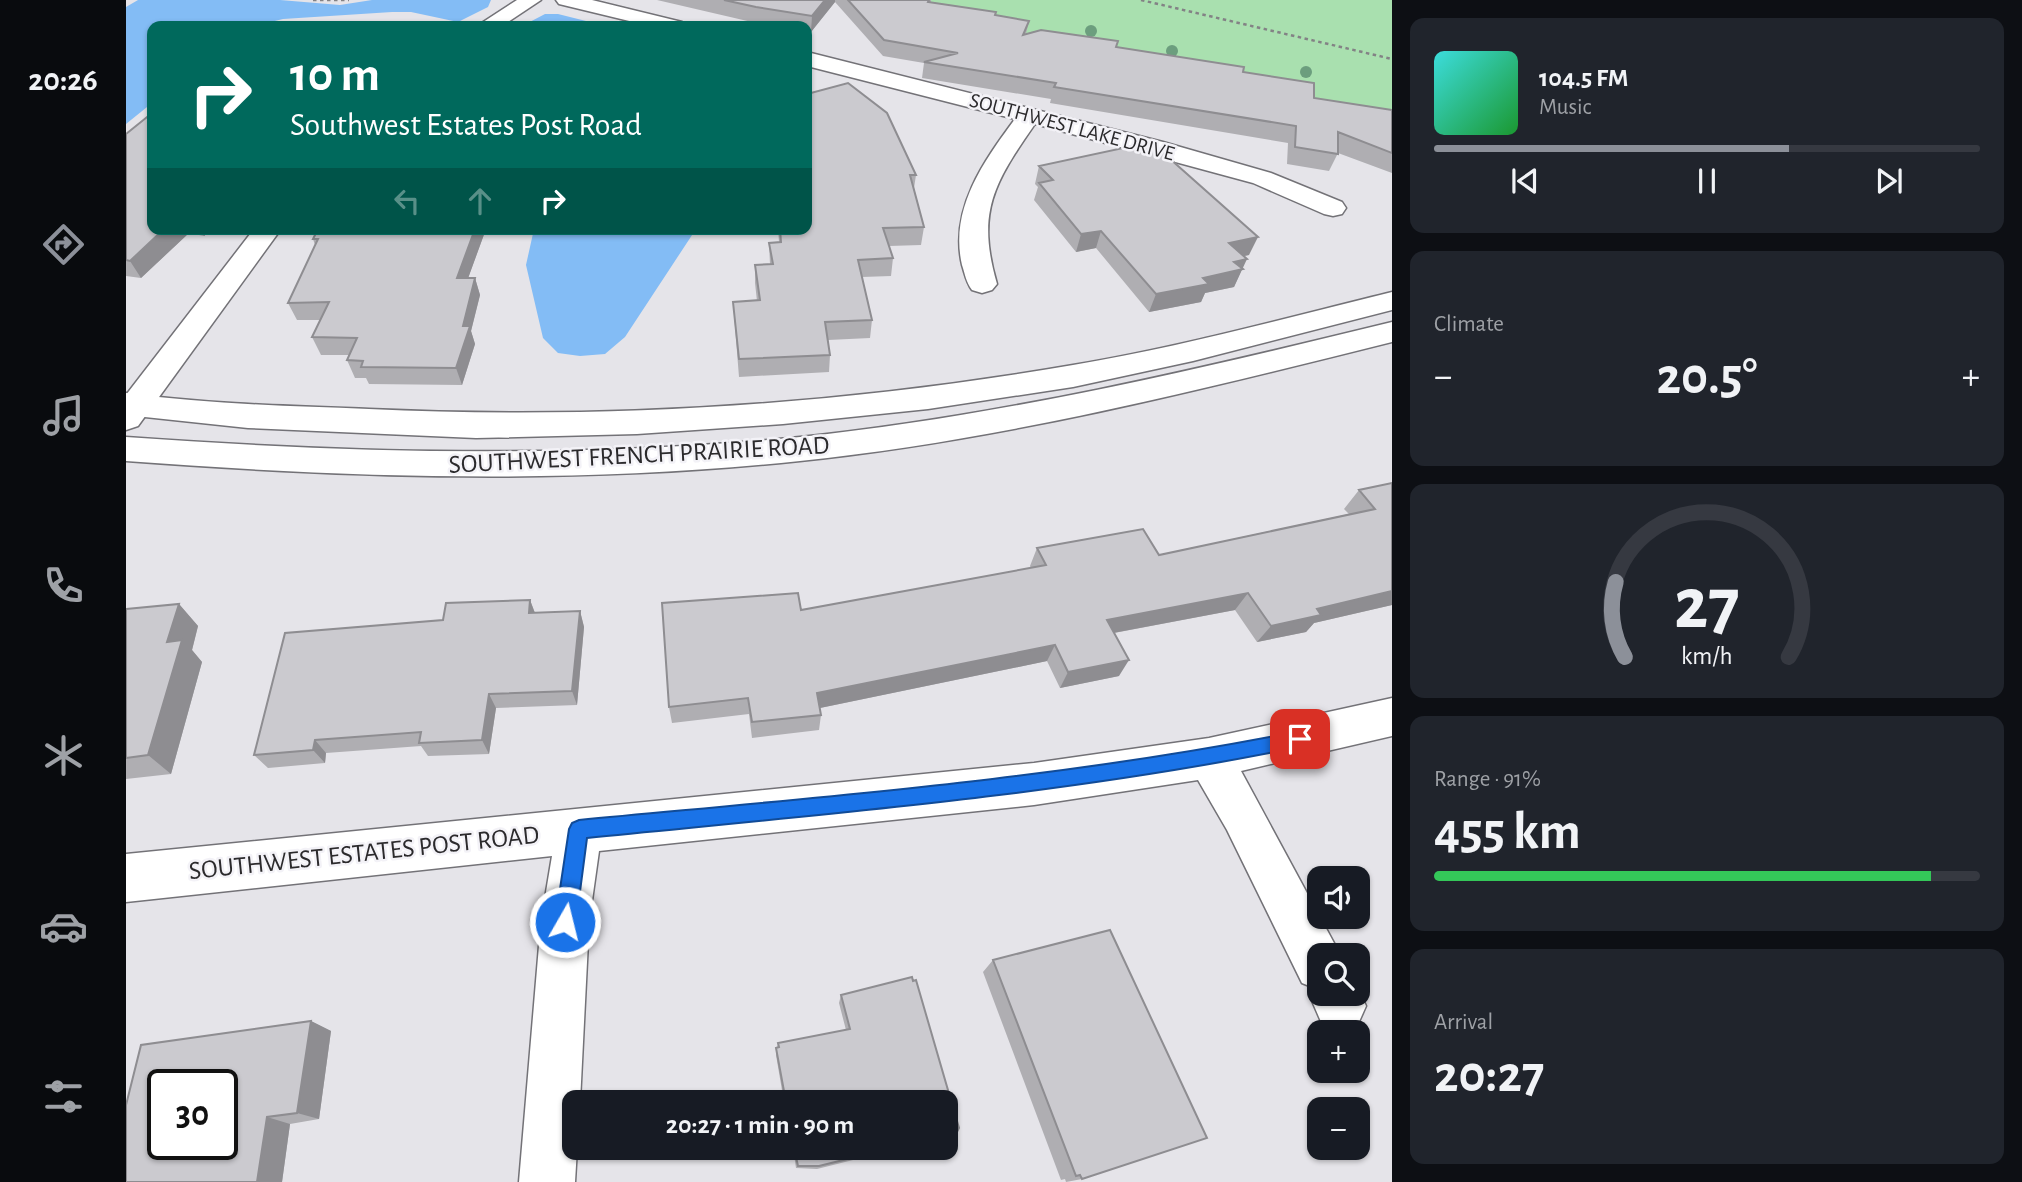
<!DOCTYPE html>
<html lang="en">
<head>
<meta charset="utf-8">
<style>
	body { margin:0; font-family:"Alegreya Sans",sans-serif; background:#20242c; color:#f1f3f6; height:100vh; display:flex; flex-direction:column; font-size:26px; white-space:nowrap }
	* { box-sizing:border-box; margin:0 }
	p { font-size:23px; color:#9ea1a6 }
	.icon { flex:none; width:38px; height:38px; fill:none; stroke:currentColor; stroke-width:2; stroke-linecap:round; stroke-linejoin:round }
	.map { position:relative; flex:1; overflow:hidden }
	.drawer { display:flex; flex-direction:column; gap:18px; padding:18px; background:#0d0f14; width:630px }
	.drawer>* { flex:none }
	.top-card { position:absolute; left:21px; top:21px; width:665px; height:214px; border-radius:14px; box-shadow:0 2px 5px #0004; background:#00695c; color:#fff; overflow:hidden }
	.fabs { position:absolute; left:1181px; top:866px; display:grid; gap:14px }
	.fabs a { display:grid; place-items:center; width:63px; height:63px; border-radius:14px; background:#171b24; box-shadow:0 2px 5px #0004; font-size:35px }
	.speed { position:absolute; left:21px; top:1069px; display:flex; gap:14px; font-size:35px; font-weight:700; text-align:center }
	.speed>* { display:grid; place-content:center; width:91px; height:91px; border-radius:50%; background:#171b24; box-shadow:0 2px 5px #0004; line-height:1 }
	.speed .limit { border:4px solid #111; border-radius:10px; background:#fff; color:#111 }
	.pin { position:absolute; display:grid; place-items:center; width:60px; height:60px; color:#fff; margin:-30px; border-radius:14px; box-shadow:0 4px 10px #0006 }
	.me { position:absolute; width:77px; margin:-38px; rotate:8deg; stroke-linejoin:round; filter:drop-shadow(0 0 5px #0008) }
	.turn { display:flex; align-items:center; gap:24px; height:147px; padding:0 28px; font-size:32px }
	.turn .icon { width:91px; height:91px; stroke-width:2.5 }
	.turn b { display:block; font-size:49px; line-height:60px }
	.lanes { display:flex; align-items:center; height:66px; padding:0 28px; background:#0003; justify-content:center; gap:35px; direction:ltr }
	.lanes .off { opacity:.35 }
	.big { font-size:52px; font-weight:700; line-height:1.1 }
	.drawer .tile { flex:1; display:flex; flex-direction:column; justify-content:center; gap:10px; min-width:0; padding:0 24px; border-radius:14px; background:#20242c }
	.drawer .dial { align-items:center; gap:0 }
	.dial svg { height:182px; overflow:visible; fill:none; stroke:#363941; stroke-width:7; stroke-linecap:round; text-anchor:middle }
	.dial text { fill:#f1f3f6; stroke:none }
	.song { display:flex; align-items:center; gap:21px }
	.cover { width:84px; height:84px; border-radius:10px; background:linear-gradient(135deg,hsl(180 70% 55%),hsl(130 70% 35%)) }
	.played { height:7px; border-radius:4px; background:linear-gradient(90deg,#8c9099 65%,#363941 65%) }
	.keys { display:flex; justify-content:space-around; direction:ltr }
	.heat { display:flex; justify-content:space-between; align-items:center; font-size:38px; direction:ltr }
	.charge { height:10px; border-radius:5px; background:linear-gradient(90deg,#34c759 91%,#363941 0) }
	.trip { position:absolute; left:436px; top:1090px; width:396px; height:70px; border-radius:14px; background:#171b24; box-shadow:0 2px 5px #0004; font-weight:700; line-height:70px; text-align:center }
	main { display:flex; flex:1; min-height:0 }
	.menu { display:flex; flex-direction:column; width:126px; justify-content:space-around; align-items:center; background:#090b0e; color:#9ea1a6 }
	.menu .icon { width:49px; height:49px }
	.menu .on { color:#8c9099 }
	.menu b { font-size:32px; color:#f1f3f6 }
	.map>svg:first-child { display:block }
	.green { fill:#a9e0af }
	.water { fill:#83bcf5 }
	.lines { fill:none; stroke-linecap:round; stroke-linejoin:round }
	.minor-casing { stroke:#737277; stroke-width:3 }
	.tertiary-casing { stroke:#737277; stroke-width:3 }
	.path { stroke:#838285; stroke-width:2.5; stroke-dasharray:3.5 3.5; stroke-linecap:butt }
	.minor { fill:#fff; fill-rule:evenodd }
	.tertiary { fill:#fff; fill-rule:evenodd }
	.tree { fill:#6c9e7e }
	.wall { fill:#afaeb2 }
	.shaded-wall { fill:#8e8d91 }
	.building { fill:#cbcacf; stroke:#8e8d91; stroke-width:2; fill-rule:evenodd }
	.route { fill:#1a73e8; stroke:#114b97; stroke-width:2 }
	.labels { text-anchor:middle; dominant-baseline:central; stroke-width:5; stroke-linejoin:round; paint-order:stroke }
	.far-street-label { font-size:21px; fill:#2b2a2c; stroke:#f3f2f7 }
	.street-label { font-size:26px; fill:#2b2a2c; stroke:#f3f2f7 }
</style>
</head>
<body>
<main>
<nav class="menu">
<b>20:26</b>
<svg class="icon on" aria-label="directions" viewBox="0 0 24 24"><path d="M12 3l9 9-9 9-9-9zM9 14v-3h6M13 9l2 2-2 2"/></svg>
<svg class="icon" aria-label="music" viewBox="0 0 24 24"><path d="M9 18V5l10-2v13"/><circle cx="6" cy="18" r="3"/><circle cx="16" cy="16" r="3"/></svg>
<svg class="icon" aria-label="phone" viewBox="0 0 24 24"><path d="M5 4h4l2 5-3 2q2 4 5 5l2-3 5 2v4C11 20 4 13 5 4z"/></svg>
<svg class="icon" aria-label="climate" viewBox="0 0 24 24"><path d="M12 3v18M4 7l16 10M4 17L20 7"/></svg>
<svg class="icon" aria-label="car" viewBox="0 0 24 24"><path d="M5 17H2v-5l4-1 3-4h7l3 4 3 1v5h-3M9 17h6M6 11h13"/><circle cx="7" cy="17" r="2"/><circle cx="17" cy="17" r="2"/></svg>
<svg class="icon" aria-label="filters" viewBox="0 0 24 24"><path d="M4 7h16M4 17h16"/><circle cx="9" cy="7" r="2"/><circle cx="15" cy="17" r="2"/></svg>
</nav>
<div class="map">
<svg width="1266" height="1182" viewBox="0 0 1266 1182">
	<rect width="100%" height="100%" fill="#e5e4e9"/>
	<!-- green -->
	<path class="green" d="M753,0H1266V117Z"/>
	<!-- water -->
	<path class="water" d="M12,0H154L214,5L246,0H365L362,7L332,22L285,12H266L157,19L128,26H26V103L0,124V7Z
		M419,14H432L480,26H396Z
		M408,229H570L499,337L479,354L454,356L432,353L417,338L400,265Z"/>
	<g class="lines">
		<defs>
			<path id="minor" d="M391,0H415L376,26H351Z
				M430,0H466L556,22L560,26H524L433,4Z
				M681,52L1037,142L1145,173L1216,202L1220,208L1216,214L1207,216L1198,214L1127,183L909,124C868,183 850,212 871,284L866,290L856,293L846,290C840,282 839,274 836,265C823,209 858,161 889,119L681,66Z
				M128,229H155L12,426L0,430V395Z
				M1266,698V736L1115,771L1215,956H1194V994H1232V988L1240,1006L1232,1024L1214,1032L1196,1024L1183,994L1186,987L1176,983L1101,830L1072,780L908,805L473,851L463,922L454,1102H448V1148H451L449,1182H393L415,922L426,856L0,902V854L908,763L1083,738Z"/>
			<path id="tertiary" d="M1266,292V310L1067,361L947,387L802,409L657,424L511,434L350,438L122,428L0,415V393C81,404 162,406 243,409C478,420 715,405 947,365C1055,347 1160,318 1266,292Z
				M1266,322V342C1071,391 875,440 674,461C450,485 225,478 0,461V437C224,453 449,459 674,437C874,416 1070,370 1266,322Z"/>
		</defs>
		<!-- minor casing -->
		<use href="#minor" class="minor-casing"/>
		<!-- tertiary casing -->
		<use href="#tertiary" class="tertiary-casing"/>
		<!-- path -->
		<path class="path" d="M187,0H223
			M1015,0L1266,59"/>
		<!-- minor -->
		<use href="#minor" class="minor"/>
		<!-- tertiary -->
		<use href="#tertiary" class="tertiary"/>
	</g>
	<!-- trees -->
	<g class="tree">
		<circle cx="965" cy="31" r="6"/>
		<circle cx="1046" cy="51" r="6"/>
		<circle cx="1180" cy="72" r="6"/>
	</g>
	<!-- wall -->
	<path class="wall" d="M531,0H805V2L870,12V15L903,21L900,34L990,47L1117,72L1188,98L1266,110V173L1212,153L1203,171L1161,164L1162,143L924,103L925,99L796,78L798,63L757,56L709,2L685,32L681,31V26H649L630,23Z
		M681,94L790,175L788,188L798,227L795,245L763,246L767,258L765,276L736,277L746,320L744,338L702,340L704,355L703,372L613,377L607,302L631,301L629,283V265L644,264L643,243L653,242L652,229H681Z
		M0,134L26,229H86L78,236L63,233L15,278L0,276Z
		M913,166L1123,255L1117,256L1116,269L1108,287L1079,293L1075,302L1023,312L970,248L950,252L908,200L912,187L909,184Z
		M360,229L342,278H349L354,295L345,331L349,344L336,385L243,384L240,378H229L221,360L223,355H195L186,337L195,320H171L162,303L189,245L187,239Z
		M1266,483V605L1188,623L1180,632L1131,642L1109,610L988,633L993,676L934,688L921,661L694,708L695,715L693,730L626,738L623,714L546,723L543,707L675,610L905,568L904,566L911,548L1033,555L1223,514L1218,509L1233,490Z
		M404,600L409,613L454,611L458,627L451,705L370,708L363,754L302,756L295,746L200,753L199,763L142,768L128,755L317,620Z
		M53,604L72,626L66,650L76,662L45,774L0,779V609Z
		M867,960L956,1179L940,1182L939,1179L935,1180L857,972Z
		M786,977L787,981L790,980L833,1128L831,1132L824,1136L819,1137V1102H658L650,1055L652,1043L720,1030L713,1003L715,995Z
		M185,1021L205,1031L193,1119L164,1124L156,1182L15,1045Z
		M667,1148H775L691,1169L670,1168Z"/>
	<!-- shaded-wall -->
	<path class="shaded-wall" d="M699,0H709V2L685,32L686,16Z
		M38,229H61L63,233L15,278L4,261Z
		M75,229H86L78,236Z
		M349,229H360L336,295L331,278Z
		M975,231L970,248L950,252L955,234Z
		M1132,237L1123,255L1095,261L1103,243Z
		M1121,259L1108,287L1079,293L1075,302L1023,312L1030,294L1077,278L1108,262Z
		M349,278L354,295L345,331L349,344L336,385L330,368L337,326Z
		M1266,591V605L1188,623L1180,632L1131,642L1145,626L1191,609Z
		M1122,593L1109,610L971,636L981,620Z
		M404,600L410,616L403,613Z
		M53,604L72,626L66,650L76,662L45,774L22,755L41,642Z
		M454,611L458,627L451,705L446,691Z
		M929,645L921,661L689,709L691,693Z
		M1003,660L993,676L934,688L942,672Z
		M363,694L370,708L363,754L356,740Z
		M189,740L200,753L199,763L187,750Z
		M185,1021L205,1031L193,1119L171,1113Z
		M141,1117L164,1124L156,1182H131Z"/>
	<!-- building -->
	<path class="building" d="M598,0H699L686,16L630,7Z
		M722,0H803L802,2L870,12L869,15L903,21L897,35L915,30L992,41L990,47L1118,67L1117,72L1188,83V98L1266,110V153L1212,132V154L1169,147L1170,126L928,87L930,83L798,62L832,53L758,40Z
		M722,83L761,113L790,175H784L798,227L757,228L767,258L732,260L746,320L699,322L704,355L613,359L607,302L634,300L629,265L647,264L643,243L655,242L654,229H681V94Z
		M26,113V229H38L4,261L0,260V134Z
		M1025,142L1132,237L1103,243L1121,259L1108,262L1117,269L1077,278L1083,284L1030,294L975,231L955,234L913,183L927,180L913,166Z
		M192,229H349L331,278H349L337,326H344L330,368L235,367L237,361L221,360L231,338L186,337L203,302L162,303L192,239H187Z
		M1266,483V591L1191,609L1195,615L1145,626L1122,593L981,620L1003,660L942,672L929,645L691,693L695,715L626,722L622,698L543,707L536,603L672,593L675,610L920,565L911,548L1017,529L1033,555L1249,509L1233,490Z
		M404,600L403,613L454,611L446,691L363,694L356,740L293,743L295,732L189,740L187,750L128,755L159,633L317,620L320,603Z
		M53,604L41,642L56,640L22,755L0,758V609Z
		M984,930L1081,1138L956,1179L954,1175L950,1176L867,960Z
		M786,977L787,981L790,980L833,1128L831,1132L819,1135V1102H660L650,1048L653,1047L652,1043L724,1029L715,995Z
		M185,1021L171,1113L141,1117L131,1182H0V1105L15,1045ZM37,1085H96V1144H37Z
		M668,1148H766L693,1166H672Z"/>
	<!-- route -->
	<path class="route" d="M1174,731L1180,734L1183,739L1180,745L1174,747C939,795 700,814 461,838L450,922L447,929L439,932L432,929L429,922L443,829L446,823L453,820C694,797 936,779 1174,731Z"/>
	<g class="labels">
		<!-- far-street labels -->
		<g class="far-street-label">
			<text transform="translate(946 127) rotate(15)">SOUTHWEST LAKE DRIVE</text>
		</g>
		<!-- street labels -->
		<g class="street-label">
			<text transform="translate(513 455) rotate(-3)">SOUTHWEST FRENCH PRAIRIE ROAD</text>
			<text transform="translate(238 853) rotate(-6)">SOUTHWEST ESTATES POST ROAD</text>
		</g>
	</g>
</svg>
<div class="fabs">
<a><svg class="icon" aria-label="sound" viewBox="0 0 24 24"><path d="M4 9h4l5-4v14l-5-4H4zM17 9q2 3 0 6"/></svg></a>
<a><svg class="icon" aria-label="search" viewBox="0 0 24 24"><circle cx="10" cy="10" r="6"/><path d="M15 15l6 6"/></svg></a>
<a>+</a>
<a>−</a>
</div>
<div class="speed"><div class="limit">30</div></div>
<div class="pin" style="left:1174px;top:739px;background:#d93025"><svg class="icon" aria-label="arrive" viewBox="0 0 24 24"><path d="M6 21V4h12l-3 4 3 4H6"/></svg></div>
<svg class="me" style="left:439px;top:922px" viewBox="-20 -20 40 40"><circle r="17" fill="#1a73e8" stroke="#fff" stroke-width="3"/><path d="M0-11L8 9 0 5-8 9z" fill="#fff"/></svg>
<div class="trip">20:27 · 1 min · 90 m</div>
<div class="top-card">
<div class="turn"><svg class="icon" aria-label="right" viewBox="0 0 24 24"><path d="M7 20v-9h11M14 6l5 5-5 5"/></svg><div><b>10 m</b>Southwest Estates Post Road</div></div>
<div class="lanes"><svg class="icon off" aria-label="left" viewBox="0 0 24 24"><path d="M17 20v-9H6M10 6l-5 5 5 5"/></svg><svg class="icon off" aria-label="ahead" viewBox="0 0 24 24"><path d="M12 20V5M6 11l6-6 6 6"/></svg><svg class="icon" aria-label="right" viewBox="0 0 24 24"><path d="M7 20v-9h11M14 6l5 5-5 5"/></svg></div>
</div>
</div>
<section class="drawer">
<div class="tile">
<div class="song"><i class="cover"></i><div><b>104.5 FM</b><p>Music</p></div></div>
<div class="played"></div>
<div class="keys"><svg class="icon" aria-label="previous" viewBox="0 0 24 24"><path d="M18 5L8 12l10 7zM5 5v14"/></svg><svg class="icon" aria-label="pause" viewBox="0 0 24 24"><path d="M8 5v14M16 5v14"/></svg><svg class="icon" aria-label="next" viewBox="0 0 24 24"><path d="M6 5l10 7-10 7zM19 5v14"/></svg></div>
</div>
<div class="tile"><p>Climate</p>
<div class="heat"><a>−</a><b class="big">20.5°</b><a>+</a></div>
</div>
<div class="tile dial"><svg viewBox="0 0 100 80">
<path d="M14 69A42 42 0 1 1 86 69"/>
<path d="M14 69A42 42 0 0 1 10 36" stroke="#8c9099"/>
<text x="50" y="56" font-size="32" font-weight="700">27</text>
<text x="50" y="72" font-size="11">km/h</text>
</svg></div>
<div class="tile"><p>Range · 91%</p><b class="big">455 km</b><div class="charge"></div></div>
<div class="tile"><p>Arrival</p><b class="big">20:27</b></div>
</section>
</main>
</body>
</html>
